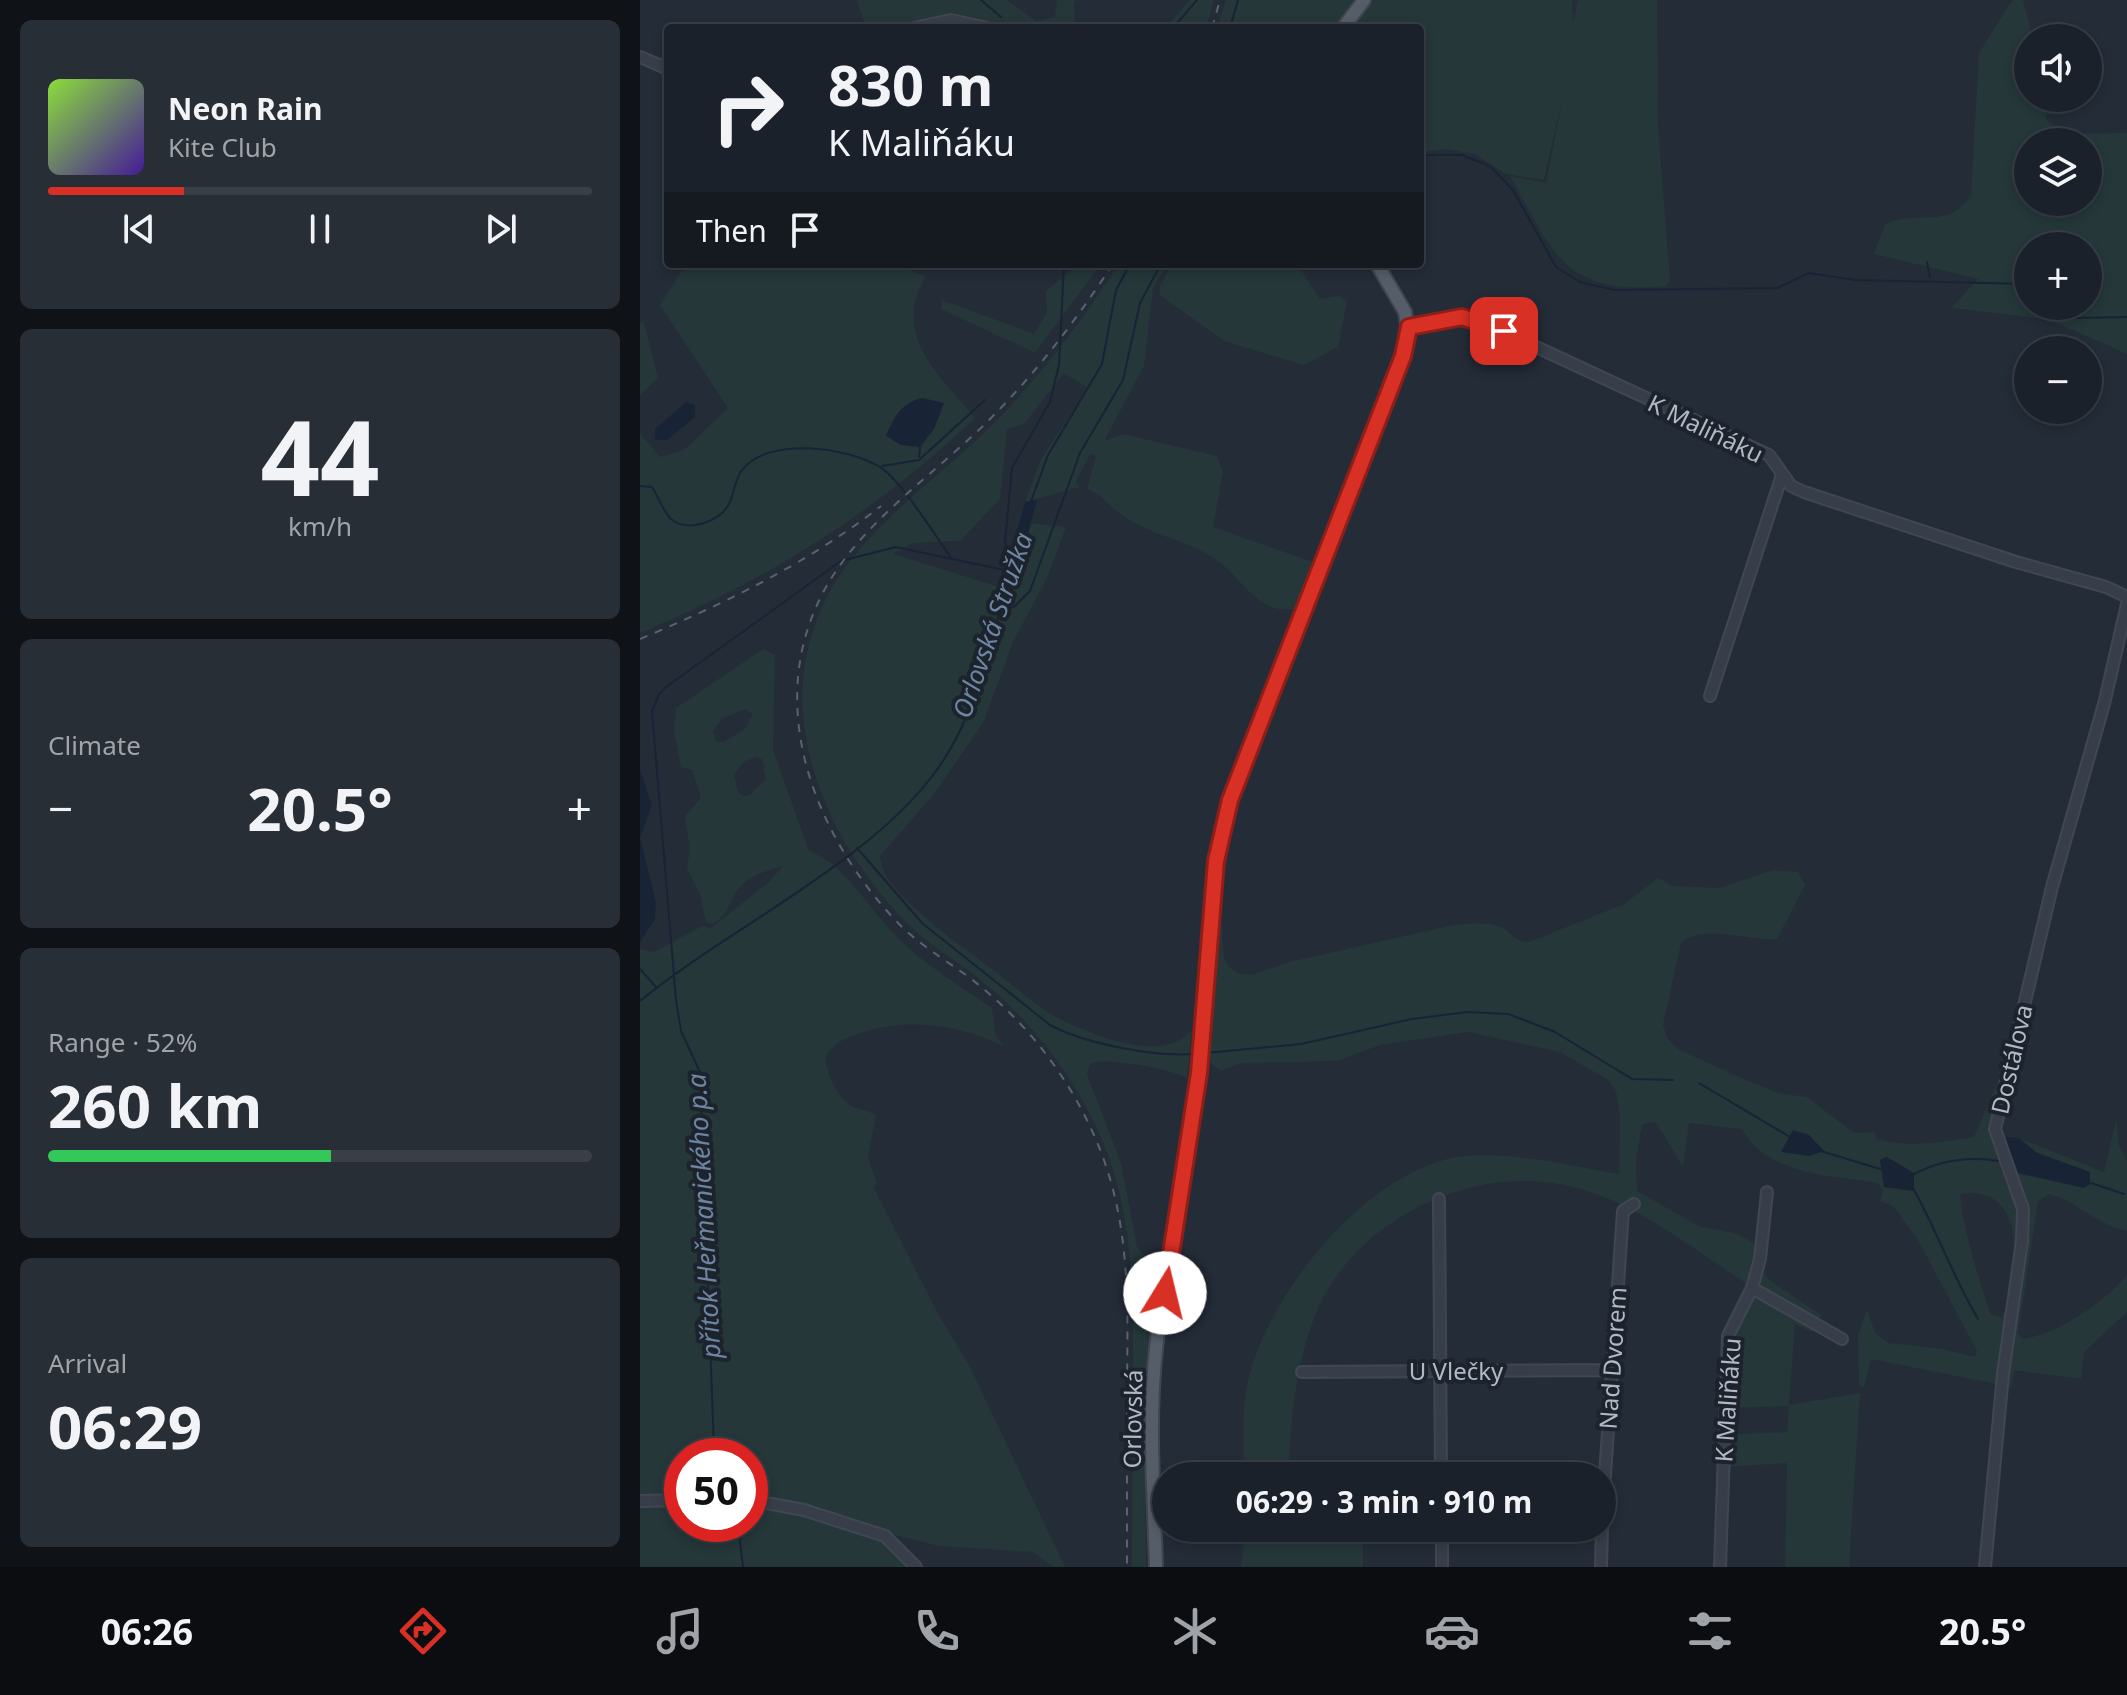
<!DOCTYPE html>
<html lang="en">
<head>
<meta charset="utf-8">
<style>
	body { margin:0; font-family:"Noto Sans",sans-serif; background:#282e36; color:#f1f3f6; height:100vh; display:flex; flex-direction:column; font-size:30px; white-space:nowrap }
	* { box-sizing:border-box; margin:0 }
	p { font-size:26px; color:#a0a3a8 }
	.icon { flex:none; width:44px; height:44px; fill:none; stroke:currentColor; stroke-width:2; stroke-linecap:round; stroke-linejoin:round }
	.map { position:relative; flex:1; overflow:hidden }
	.panel { display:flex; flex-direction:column; gap:20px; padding:20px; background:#0f1217; width:640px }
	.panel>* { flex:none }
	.hud { position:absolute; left:24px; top:24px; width:760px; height:244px; border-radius:8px; box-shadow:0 4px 12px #0003,0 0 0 2px #393e47; background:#1b212a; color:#f1f3f6; overflow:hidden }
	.buttons { position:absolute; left:1374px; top:24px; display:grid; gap:16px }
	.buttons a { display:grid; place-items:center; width:88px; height:88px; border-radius:50%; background:#1b212a; box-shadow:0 4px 12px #0003,0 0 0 2px #393e47; font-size:40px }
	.speed { position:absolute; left:24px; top:1438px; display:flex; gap:16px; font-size:40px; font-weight:700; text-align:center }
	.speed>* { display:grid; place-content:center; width:104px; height:104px; border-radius:50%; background:#1b212a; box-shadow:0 4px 12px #0003,0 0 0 2px #393e47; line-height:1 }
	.speed .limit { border:12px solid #d22; background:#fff; color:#111 }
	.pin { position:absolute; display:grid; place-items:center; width:68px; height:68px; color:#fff; margin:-34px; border-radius:16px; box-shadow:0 4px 12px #0006 }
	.me { position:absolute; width:88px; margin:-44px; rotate:9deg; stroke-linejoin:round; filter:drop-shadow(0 0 6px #0008) }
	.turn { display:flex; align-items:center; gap:28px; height:168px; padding:0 32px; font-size:36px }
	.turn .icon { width:104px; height:104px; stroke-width:2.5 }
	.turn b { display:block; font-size:56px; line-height:68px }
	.then { display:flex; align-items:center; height:76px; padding:0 32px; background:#0003; gap:16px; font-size:30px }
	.big { font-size:60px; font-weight:700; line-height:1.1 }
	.panel .tile { flex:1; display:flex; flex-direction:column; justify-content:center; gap:12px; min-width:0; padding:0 28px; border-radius:12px; background:#282e36 }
	.panel .dial { align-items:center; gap:0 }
	.dial b { font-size:104px; line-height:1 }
	.song { display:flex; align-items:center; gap:24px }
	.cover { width:96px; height:96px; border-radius:12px; background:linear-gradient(135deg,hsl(90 70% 55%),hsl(260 70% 35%)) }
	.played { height:8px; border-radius:4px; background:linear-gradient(90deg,#d93025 25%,#393e47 25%) }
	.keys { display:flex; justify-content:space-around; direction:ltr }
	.heat { display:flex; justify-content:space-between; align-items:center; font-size:44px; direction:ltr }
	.charge { height:12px; border-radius:6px; background:linear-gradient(90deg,#34c759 52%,#393e47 0) }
	.trip { position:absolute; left:512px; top:1462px; width:464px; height:80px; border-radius:40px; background:#1b212a; box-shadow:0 4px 12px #0003,0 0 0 2px #393e47; font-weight:700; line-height:80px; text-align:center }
	.tabs { display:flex; height:128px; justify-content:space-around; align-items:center; background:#0b0d11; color:#a0a3a8 }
	.tabs .icon { width:56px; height:56px }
	.tabs .active { color:#d93025 }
	.tabs b { font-size:36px; color:#f1f3f6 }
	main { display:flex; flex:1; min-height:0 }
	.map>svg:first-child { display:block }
	.green { fill:#253739; fill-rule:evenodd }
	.water { fill:#182435 }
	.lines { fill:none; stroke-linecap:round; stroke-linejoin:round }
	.stream { stroke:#182435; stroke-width:2 }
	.minor-casing { stroke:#404752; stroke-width:14 }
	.major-casing { stroke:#404752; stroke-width:16 }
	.minor { stroke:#373e49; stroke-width:10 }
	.major { stroke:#555d69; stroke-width:12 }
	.rail { stroke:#59626f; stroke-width:2; stroke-dasharray:8 8; stroke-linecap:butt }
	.route-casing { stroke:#8d1f18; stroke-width:20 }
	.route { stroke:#d93025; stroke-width:14 }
	.labels { text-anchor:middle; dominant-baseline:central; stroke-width:8; stroke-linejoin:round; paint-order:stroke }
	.street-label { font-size:24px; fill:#b2b9c5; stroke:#1c232d }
	.water-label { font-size:26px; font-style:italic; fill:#6e84a1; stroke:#1c232d }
</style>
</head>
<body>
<main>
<section class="panel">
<div class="tile">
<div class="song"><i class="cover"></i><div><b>Neon Rain</b><p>Kite Club</p></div></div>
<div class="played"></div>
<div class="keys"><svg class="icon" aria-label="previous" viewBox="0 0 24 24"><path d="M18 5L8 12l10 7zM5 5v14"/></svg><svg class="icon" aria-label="pause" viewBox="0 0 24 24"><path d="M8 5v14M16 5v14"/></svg><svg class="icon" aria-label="next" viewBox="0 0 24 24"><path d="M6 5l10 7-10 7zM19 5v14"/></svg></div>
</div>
<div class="tile dial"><b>44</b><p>km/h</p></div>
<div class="tile"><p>Climate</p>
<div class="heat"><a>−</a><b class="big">20.5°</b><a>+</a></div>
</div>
<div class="tile"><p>Range · 52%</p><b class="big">260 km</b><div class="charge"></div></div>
<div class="tile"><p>Arrival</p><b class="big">06:29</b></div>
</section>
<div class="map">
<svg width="1487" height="1567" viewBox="0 0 1487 1567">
	<rect width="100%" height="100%" fill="#242c38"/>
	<!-- green -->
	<path class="green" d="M216,0H367L396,21L415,17L417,0H442L434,1L435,28H366L311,16L261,28H227Z
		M550,0H574L566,28H517L528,25Z
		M586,0H713L699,23L671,28H577Z
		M733,0H932L933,24L938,0H1017L1018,125L1030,280L1026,286C924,296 914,254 870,176L906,183L923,95L904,180L865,174L835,154L804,149L780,152V28H712Z
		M1372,0H1383L1393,38H1388V98H1406V119L1422,134L1487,133V354L1408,319L1311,308L1338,279L1234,254L1245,224C1277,209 1310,231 1331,194L1339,53ZM1388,142H1448V202H1388ZM1388,246H1448V306H1388Z
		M46,264H255L285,276C282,285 275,296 274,306C268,352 309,385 335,418C233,514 130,579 0,633V433L20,457L44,450L88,408L20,305Z
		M439,264H461L395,353L301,309L302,300L394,334L407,312L406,291Z
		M479,264H527L513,288L504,366L464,441L483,434L577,456L583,472L573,527L673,562L654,609C617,614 603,579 578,561C550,540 510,536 482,515C469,506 462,494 447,489L456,456L450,454L436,481L439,487L385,502L401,459L448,388L424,373L384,424L367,429L360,499L320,541L272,543L253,554L369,590L391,523L426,527L408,576L374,640L343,723L294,794L240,856C242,869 246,878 255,888C287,924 328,950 365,979C382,992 400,1009 420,1019C453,1035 523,1065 552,1030L547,1078C533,1070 464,1056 450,1064L447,1074L481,1163L497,1247L513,1264L520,1266L505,1406L506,1567H492C492,1505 493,1444 493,1382C493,1299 495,1218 462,1140C434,1075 392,1021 337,977C313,958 285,943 264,920C185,838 131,715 183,605C216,534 290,485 345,432C397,381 439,325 479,264Z
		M532,264H657L680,299L699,296L707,302L698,347L664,365L584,341L520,295V286Z
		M4,322L18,378L0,395V324Z
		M123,649L135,655L133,750L169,851C205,864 229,909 257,937C285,965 319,985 352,1008L356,1036L365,1047C320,1024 265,1017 218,1034C204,1038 189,1046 185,1060C189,1076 197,1097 212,1106C221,1111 228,1109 236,1116L228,1157L237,1184L233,1186L297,1312L329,1365L425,1567H413L393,1552L299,1546L175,1515L245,1537L270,1567H0V1505L42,1508V1524H110V1456H42V1500L0,1501V949L14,952L62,926L71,928L130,881L143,866C130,871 115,872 103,884C88,898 91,915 72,924L66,922L60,895L47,868L50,849L45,816L61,798L52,770L41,767L34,731L36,708ZM105,709L113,714L104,730L83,742L76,741L73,731L82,719ZM116,757L122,759L126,779L110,795L103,796L98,792L94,775L105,761Z
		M1133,870L1158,872L1165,885L1137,939C1108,941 1063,923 1041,943L1023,1025L1028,1039L1038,1049L1108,1081L1138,1093L1167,1097L1214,1133L1235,1132L1236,1139C1268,1148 1302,1142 1334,1137L1362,1071L1349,1125C1378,1155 1399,1178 1443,1188L1450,1172L1397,1153L1379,1138L1464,1172L1476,1119L1479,1146L1487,1161V1231C1457,1225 1438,1202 1409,1194L1398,1202L1378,1334L1383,1339C1420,1333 1463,1303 1487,1275V1312L1444,1352L1441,1379L1374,1370L1371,1387L1231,1359L1224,1387L1219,1386L1218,1335L1227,1309L1235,1333L1249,1343L1303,1349L1335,1357L1337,1351L1278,1240L1253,1206L1240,1201L1243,1191L1238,1183C1191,1175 1128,1176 1102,1129L1049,1123L1043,1167L1016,1122L1002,1124L996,1161L997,1191L1059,1226L1098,1234L1118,1246L1114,1258L1128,1279L1181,1315L1172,1332L1155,1324L1149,1405L1220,1393L1209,1567H1145L1147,1463L1084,1467L1085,1435L1147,1432L1149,1406L1086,1408L1090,1339L1107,1300L1104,1282C1048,1246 991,1198 924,1185C827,1165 712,1222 675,1316C655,1367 651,1421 648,1476H604C603,1443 601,1405 610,1373C633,1288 726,1174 816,1157C860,1149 934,1166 979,1174L980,1115L976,1091L968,1080L920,1052L828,1032L740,1045L697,1061L600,1063L581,1071L568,1061L579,892L584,958L588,966L598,973L612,975L649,962L814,925C828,924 846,921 861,927C873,932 873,942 889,942L984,904L1018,878L1033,886L1079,888ZM1246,1157L1274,1173V1191L1244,1187L1240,1160ZM1321,1194C1392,1184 1376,1278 1362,1318L1351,1314C1344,1298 1316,1204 1321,1194Z
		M605,1528H723V1567H601Z"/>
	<!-- water -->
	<path class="water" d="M282,398L304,403L294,429L280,447L261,445L246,436C254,417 261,403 282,398Z
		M46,402L55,405V417L27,440H15V429Z
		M397,500L378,572L373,576L365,574L385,502Z
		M0,770L12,805L0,838L16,903L15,919L0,942Z
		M1153,1130L1169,1135L1184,1151L1169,1156L1141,1152Z
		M1366,1137L1379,1138L1397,1153L1450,1172V1184L1444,1188L1377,1173L1365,1146Z
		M1247,1157L1274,1173V1191L1244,1187L1240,1160Z"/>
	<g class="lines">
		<!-- stream -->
		<path class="stream" d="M341,0L361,17
			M533,28L557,0
			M590,28L598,0
			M780,155H822L850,166L873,190L916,267L940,282L975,290L1137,288L1169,273L1215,280L1388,284
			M1287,262L1290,277
			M1415,306L1435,318L1487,317
			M279,457L280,447
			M242,466L279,460L345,400
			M0,486L12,487C18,496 23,511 31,519C47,533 80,522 89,504C94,494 95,479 102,470C129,436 207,447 240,467C261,480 296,537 312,559L365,570
			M390,504L408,455L462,364L476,290L490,264
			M369,558L365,542L372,468L410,402L419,365L424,264
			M359,615L375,606L390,591L440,453L483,380L500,303L521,264
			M217,848L282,923L410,1025C446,1044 514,1057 554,1054
			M0,969L17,988
			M0,1001C91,926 235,861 301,764C338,709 353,638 368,575
			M565,1053L661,1044L772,1019L827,1012L868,1014L915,1032L992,1079L1033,1080
			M1059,1083L1150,1137
			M1181,1151L1240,1169
			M1272,1175C1300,1160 1328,1156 1359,1161
			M1451,1183L1484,1194
			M1273,1188C1297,1231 1313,1277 1338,1319
			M79,1456L74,1448L60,1072L41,1031L36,1000L12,711L19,694L26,687L201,561L256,547L312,559
			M98,1524L103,1567"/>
		<defs>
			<path id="minor" d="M274,28L311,20L347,28
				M0,57L28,69
				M769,327L822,317L838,320L1129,455L1151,486L1164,492L1376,562L1466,587L1487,597
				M1070,696L1142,475
				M799,1199L801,1476
				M1112,1288L1202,1339
				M662,1372L971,1370
				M110,1500L164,1510L245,1536L276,1567
				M0,1501L42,1500
				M962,1519L983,1211L994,1204
				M802,1528V1567
				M961,1567L962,1528
				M1080,1567L1088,1336L1112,1288L1120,1259L1127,1192
				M1345,1567L1363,1374L1382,1241L1383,1209L1355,1129L1412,887L1464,704L1487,604"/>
			<path id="major" d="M703,28L724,0
				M516,1567C514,1495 508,1421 516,1349C526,1255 548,1162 559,1068C571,965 565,869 601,770L769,336L765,312L737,264"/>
		</defs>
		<!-- minor casing -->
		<use href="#minor" class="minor-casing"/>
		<!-- major casing -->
		<use href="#major" class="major-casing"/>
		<!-- minor -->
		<use href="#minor" class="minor"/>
		<!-- major -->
		<use href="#major" class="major"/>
		<!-- rail -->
		<path class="rail" d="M572,28L580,0
			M473,264C434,323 394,376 343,426C286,481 210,531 177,605C126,717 180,844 262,927C283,947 307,961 330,978C387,1022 432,1080 459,1147C490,1224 488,1301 487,1382C487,1444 487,1505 487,1567
			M0,639C86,603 168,563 241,506"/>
	</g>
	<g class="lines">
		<defs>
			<path id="route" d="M525,1293L559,1073L576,861L590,800L763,356L769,327L822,317L864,331"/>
		</defs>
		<!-- route casing -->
		<use href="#route" class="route-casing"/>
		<!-- route -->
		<use href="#route" class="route"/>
	</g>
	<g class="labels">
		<!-- street labels -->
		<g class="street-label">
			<text transform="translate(1066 428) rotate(26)">K Maliňáku</text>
			<text transform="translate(1371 1059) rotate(-77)">Dostálova</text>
			<text transform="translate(972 1358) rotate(-86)">Nad Dvorem</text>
			<text x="816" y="1370">U Vlečky</text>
			<text transform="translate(1087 1400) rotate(-86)">K Maliňáku</text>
			<text transform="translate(492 1419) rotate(-89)">Orlovská</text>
		</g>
		<!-- water labels -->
		<g class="water-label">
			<text transform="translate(352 625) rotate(-71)">Orlovská Stružka</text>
			<text transform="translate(63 1216) rotate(-93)">přítok Heřmanického p.a</text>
		</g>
	</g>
</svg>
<div class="buttons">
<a><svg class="icon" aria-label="sound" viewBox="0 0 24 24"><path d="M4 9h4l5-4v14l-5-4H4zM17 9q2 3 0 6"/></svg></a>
<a><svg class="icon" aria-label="layers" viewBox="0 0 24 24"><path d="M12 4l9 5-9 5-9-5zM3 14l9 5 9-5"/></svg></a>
<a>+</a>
<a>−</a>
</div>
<div class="speed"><div class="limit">50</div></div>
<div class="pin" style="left:864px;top:331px;background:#d93025"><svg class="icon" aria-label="arrive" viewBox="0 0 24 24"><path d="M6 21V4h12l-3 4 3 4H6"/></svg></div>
<svg class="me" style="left:525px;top:1293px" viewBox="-20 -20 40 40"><circle r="19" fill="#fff"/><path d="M0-13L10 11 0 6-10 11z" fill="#d93025"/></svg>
<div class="trip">06:29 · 3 min · 910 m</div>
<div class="hud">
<div class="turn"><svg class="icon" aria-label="right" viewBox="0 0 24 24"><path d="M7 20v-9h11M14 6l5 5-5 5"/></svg><div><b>830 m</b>K Maliňáku</div></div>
<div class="then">Then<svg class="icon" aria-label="arrive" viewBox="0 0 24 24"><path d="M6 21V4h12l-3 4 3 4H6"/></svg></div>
</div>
</div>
</main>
<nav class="tabs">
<b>06:26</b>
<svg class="icon active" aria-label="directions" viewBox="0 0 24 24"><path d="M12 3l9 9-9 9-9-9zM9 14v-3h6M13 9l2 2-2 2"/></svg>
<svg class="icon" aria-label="music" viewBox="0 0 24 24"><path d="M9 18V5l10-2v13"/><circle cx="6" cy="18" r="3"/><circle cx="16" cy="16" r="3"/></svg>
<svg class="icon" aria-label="phone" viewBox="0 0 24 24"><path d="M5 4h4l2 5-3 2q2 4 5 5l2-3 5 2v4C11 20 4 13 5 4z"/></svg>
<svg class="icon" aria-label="climate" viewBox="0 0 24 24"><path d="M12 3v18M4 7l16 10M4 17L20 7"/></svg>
<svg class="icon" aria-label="car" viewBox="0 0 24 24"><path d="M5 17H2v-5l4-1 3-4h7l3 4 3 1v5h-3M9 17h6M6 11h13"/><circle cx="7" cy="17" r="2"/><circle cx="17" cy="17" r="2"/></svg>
<svg class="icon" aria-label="filters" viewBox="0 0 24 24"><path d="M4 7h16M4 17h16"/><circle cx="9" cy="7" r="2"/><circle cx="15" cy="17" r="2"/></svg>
<b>20.5°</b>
</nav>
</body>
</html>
